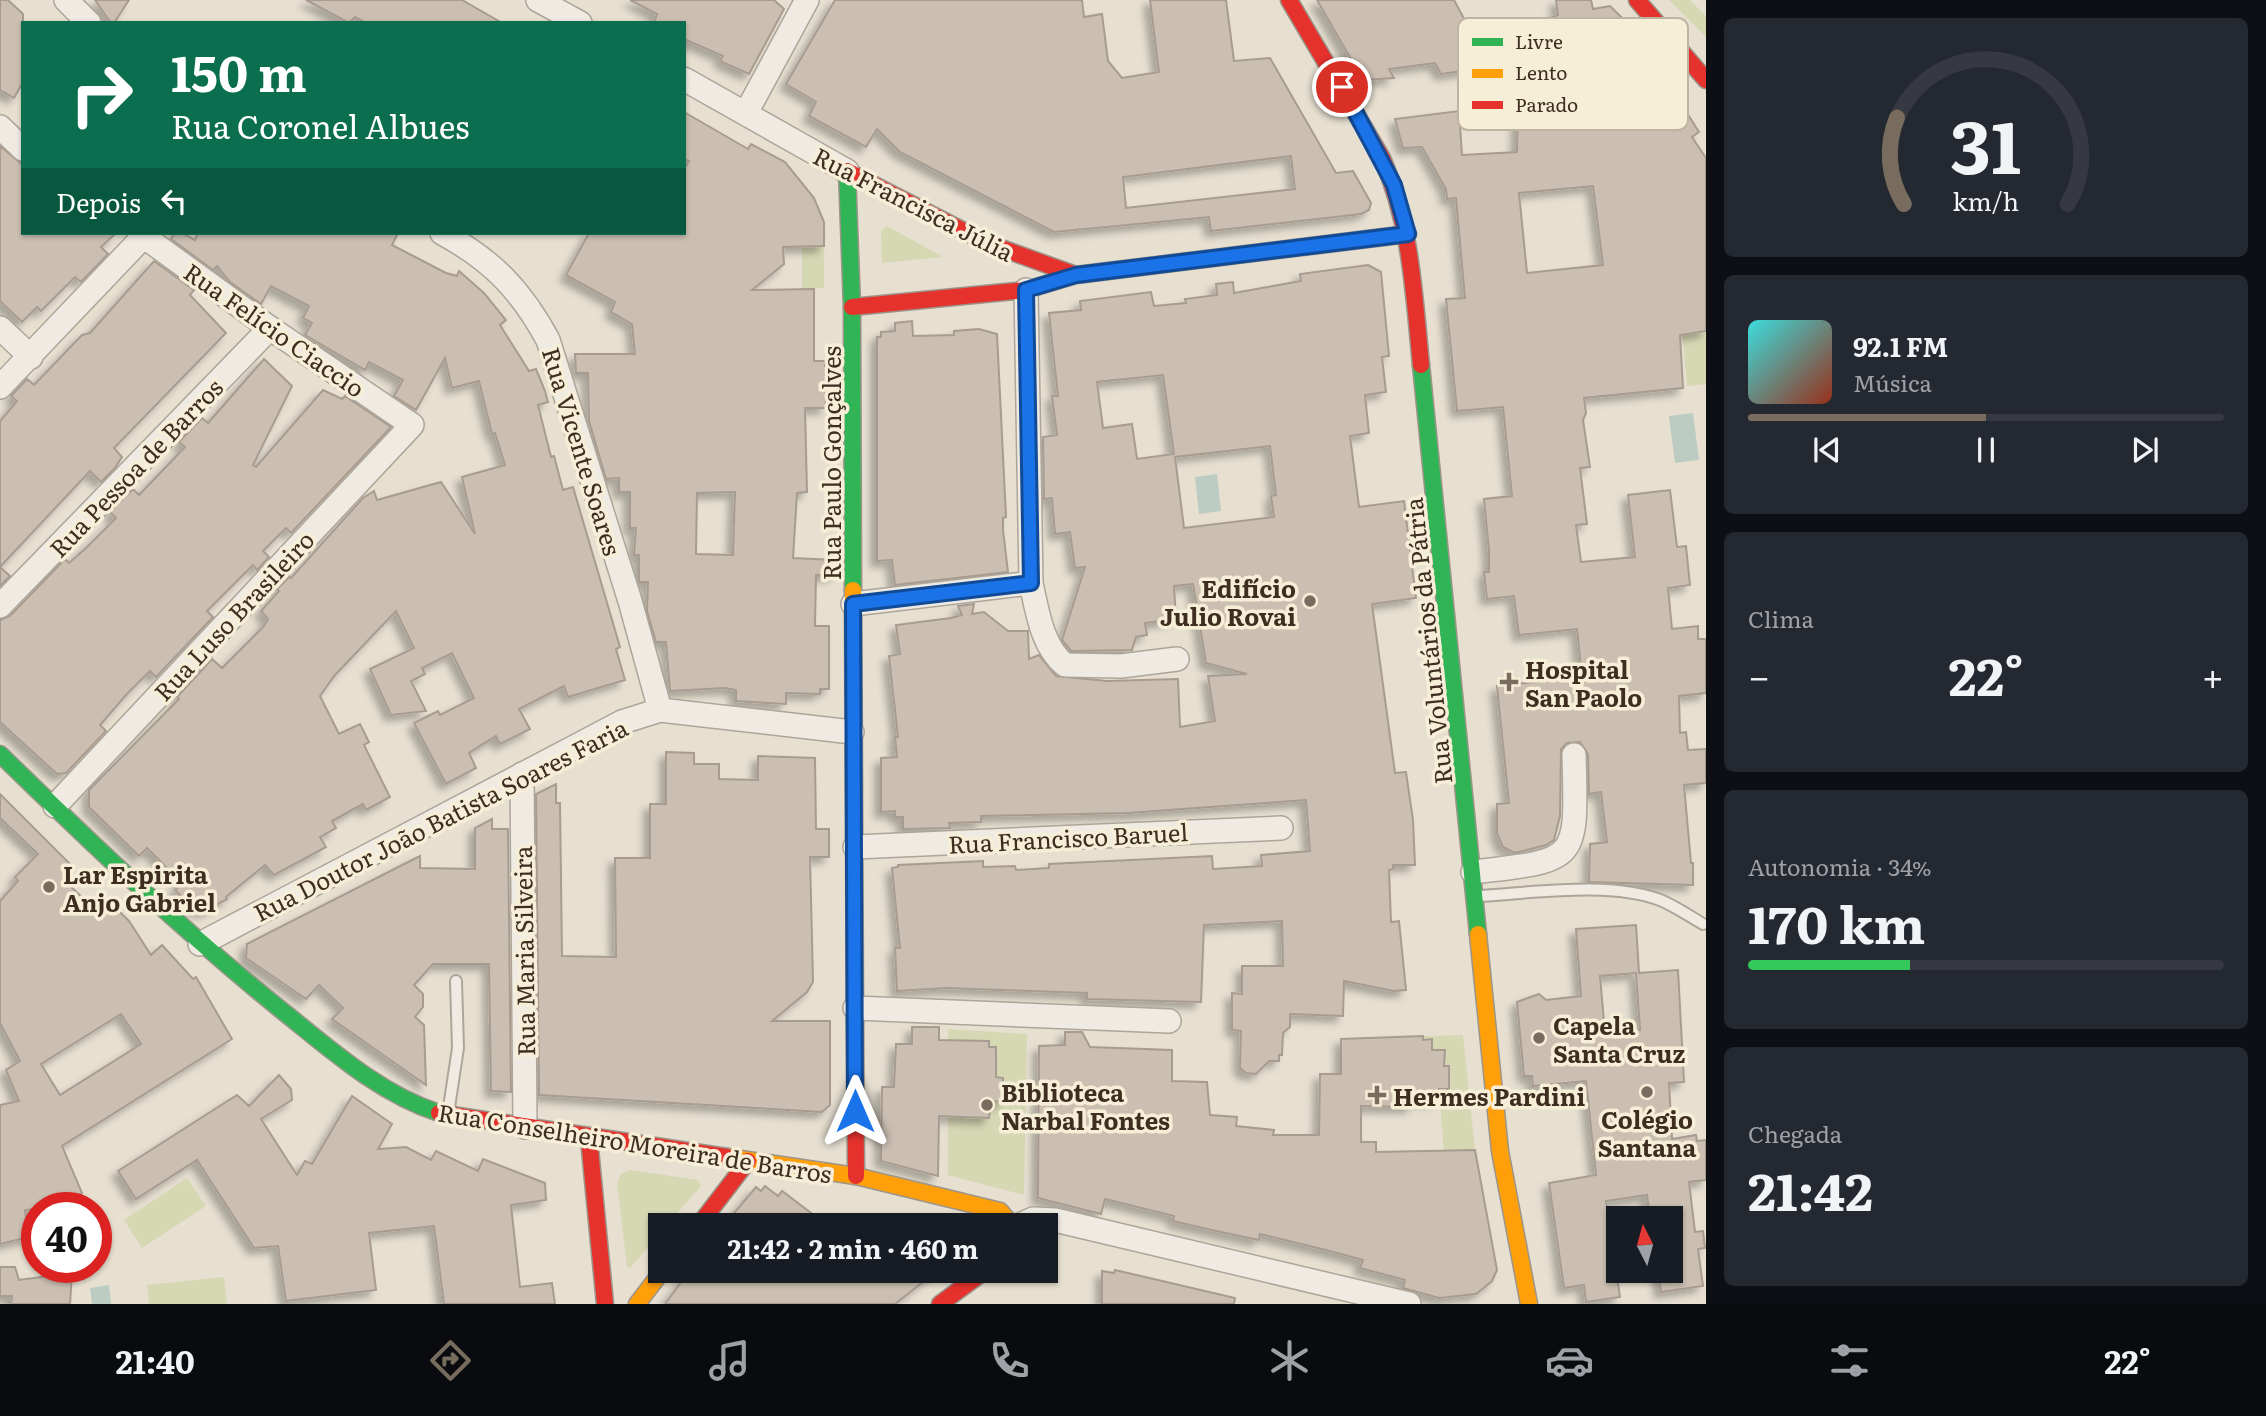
<!DOCTYPE html>
<html lang="pt">
<head>
<meta charset="utf-8">
<style>
	body { margin:0; font-family:Literata,serif; background:#242831; color:#f1f3f6; height:100vh; display:flex; flex-direction:column; font-size:26px; white-space:nowrap }
	* { box-sizing:border-box; margin:0 }
	p { font-size:23px; color:#9ea1a6 }
	.icon { flex:none; width:38px; height:38px; fill:none; stroke:currentColor; stroke-width:2; stroke-linecap:round; stroke-linejoin:round }
	.map { position:relative; flex:1; overflow:hidden }
	.drawer { display:flex; flex-direction:column; gap:18px; padding:18px; background:#0d0f14; width:560px }
	.drawer>* { flex:none }
	.banner { position:absolute; left:21px; top:21px; width:665px; height:214px; border-radius:0px; box-shadow:0 2px 5px #0004; background:#0b6e4f; color:#fff; overflow:hidden }
	.needle { width:46px; rotate:354deg }
	.buttons { position:absolute; left:1606px; top:1206px; display:grid; gap:14px }
	.buttons a { display:grid; place-items:center; width:77px; height:77px; border-radius:0px; background:#171b24; box-shadow:0 2px 5px #0004; font-size:35px }
	.speed { position:absolute; left:21px; top:1192px; display:flex; gap:14px; font-size:35px; font-weight:700; text-align:center }
	.speed>* { display:grid; place-content:center; width:91px; height:91px; border-radius:50%; background:#171b24; box-shadow:0 2px 5px #0004; line-height:1 }
	.speed .limit { border:10px solid #d22; background:#fff; color:#111 }
	.pin { position:absolute; display:grid; place-items:center; width:60px; height:60px; color:#fff; margin:-30px; border:4px solid #fff; border-radius:50%; box-shadow:0 2px 7px #0007 }
	.me { position:absolute; width:77px; margin:-38px; rotate:0deg; stroke-linejoin:round; filter:drop-shadow(0 0 5px #0008) }
	.turn { display:flex; align-items:center; gap:24px; height:147px; padding:0 35px; font-size:32px }
	.turn .icon { width:91px; height:91px; stroke-width:2.5 }
	.turn b { display:block; font-size:49px; line-height:60px }
	.then { display:flex; align-items:center; height:66px; padding:0 35px; background:#0003; gap:14px; font-size:26px }
	.big { font-size:52px; font-weight:700; line-height:1.1 }
	.drawer .widget { flex:1; display:flex; flex-direction:column; justify-content:center; gap:10px; min-width:0; padding:0 24px; border-radius:10px; background:#242831 }
	.drawer .dial { align-items:center; gap:0 }
	.dial svg { height:182px; overflow:visible; fill:none; stroke:#363941; stroke-width:7; stroke-linecap:round; text-anchor:middle }
	.dial text { fill:#f1f3f6; stroke:none }
	.song { display:flex; align-items:center; gap:21px }
	.cover { width:84px; height:84px; border-radius:10px; background:linear-gradient(135deg,hsl(180 70% 55%),hsl(10 70% 35%)) }
	.played { height:7px; border-radius:4px; background:linear-gradient(90deg,#786c5e 50%,#363941 50%) }
	.keys { display:flex; justify-content:space-around; direction:ltr }
	.heat { display:flex; justify-content:space-between; align-items:center; font-size:38px; direction:ltr }
	.charge { height:10px; border-radius:5px; background:linear-gradient(90deg,#34c759 34%,#363941 0) }
	.trip { position:absolute; left:648px; top:1213px; width:410px; height:70px; border-radius:0px; background:#171b24; box-shadow:0 2px 5px #0004; font-weight:700; line-height:70px; text-align:center }
	.tab-bar { display:flex; height:112px; justify-content:space-around; align-items:center; background:#090b0e; color:#9ea1a6 }
	.tab-bar .icon { width:49px; height:49px }
	.tab-bar .current { color:#786c5e }
	.tab-bar b { font-size:32px; color:#f1f3f6 }
	main { display:flex; flex:1; min-height:0 }
	.map>svg:first-child { display:block }
	.green { fill:#d6d7b3 }
	.water { fill:#bcccc2 }
	.building { fill:#cbbfb2; stroke:#a89c90; stroke-width:2; fill-rule:evenodd; filter:url(#shadow) }
	.lines { fill:none; stroke-linecap:round; stroke-linejoin:round }
	.lane-casing { stroke:#ada599; stroke-width:14 }
	.street-casing { stroke:#ada599; stroke-width:26 }
	.fast-casing { stroke:#9c958a; stroke-width:19 }
	.slow-casing { stroke:#9c958a; stroke-width:19 }
	.jam-casing { stroke:#9c958a; stroke-width:19 }
	.lane { stroke:#efebe3; stroke-width:10 }
	.street { stroke:#efebe3; stroke-width:23 }
	.fast { stroke:#30b455; stroke-width:16 }
	.slow { stroke:#ff9f0a; stroke-width:16 }
	.jam { stroke:#e5322d; stroke-width:16 }
	.route-casing { stroke:#114b97; stroke-width:18 }
	.route { stroke:#1a73e8; stroke-width:12 }
	.poi-dot { fill:#786c5e; stroke:#f7eed8; stroke-width:2.5 }
	.labels { text-anchor:middle; dominant-baseline:central; stroke-width:7; stroke-linejoin:round; paint-order:stroke }
	.street-label { font-size:24px; fill:#3d2e20; stroke:#f7eed8 }
	.poi-label { font-size:24px; font-weight:bold; fill:#3d2e20; stroke:#f7eed8; text-anchor:start }
	.key { fill:#f7eed8; stroke:#bfb4a1; stroke-width:2 }
	.key-label { font-size:19px; fill:#3d2e20 }
</style>
</head>
<body>
<main>
<div class="map">
<svg width="1706" height="1304" viewBox="0 0 1706 1304">
	<defs>
		<filter id="shadow"><feDropShadow dx="-6" dy="6" stdDeviation="3.5" flood-color="#0004"/></filter>
	</defs>
	<rect width="100%" height="100%" fill="#e7e0d1"/>
	<!-- green -->
	<path class="green" d="M1669,0H1690L1706,16V37Z
		M887,226L943,257L882,263L881,231Z
		M824,246V288L802,289V247Z
		M1706,327V384L1687,386L1682,330Z
		M948,1029L1027,1034L1024,1195L948,1175Z
		M1463,1035L1475,1150L1444,1152L1439,1089H1449V1066H1444L1445,1051L1432,1050V1040H1423V1036Z
		M630,1170L698,1180L701,1186L667,1225H660V1234L630,1268L627,1267L617,1183L621,1174Z
		M187,1178L206,1206L142,1248L124,1220Z
		M224,1277L227,1304H149L147,1285Z"/>
	<!-- water -->
	<path class="water" d="M1693,413L1699,460L1675,463L1669,416Z
		M1217,474L1221,511L1199,514L1195,477Z
		M109,1285L111,1304H92L90,1288Z"/>
	<!-- building -->
	<path class="building" d="M0,0H8L23,14V82L14,98L0,90Z
		M95,0H129L114,23H111Z
		M306,0H462L502,23H366L355,17L349,23Z
		M630,0H774L784,9L749,74L720,61L723,56L684,39V23H654L657,14Z
		M835,0H1082L1084,17L1102,14L1108,61L1122,78L1159,72L1150,0H1226L1234,61L1270,58L1336,173L1353,171L1371,203L1369,210L1361,214L1211,231L1209,217L1054,232L900,152L877,129L866,147L809,116L816,102L786,84ZM1291,156L1295,189L1126,208L1123,177Z
		M1317,0H1454L1490,67L1441,74L1435,63L1389,69L1394,78L1363,80Z
		M1556,0H1591L1593,9L1610,6L1648,43L1669,69L1662,73L1699,132L1692,137L1706,158V331L1680,335L1683,388L1584,398L1586,413L1583,420L1590,467L1580,468L1587,524L1576,525L1581,562L1635,557L1628,495L1670,490L1677,547L1686,546L1690,585L1668,588L1672,629L1698,626V639H1706V693L1679,696L1680,733L1686,732L1688,750L1706,749V783L1684,785L1691,863H1693V885L1589,882L1590,844L1607,842L1601,792L1589,794L1588,754L1580,742L1567,743L1561,749L1560,816L1554,840L1546,845L1515,853L1503,847L1497,833V804L1509,803L1497,686L1582,677L1577,629L1519,635L1514,596L1487,599L1484,572H1489V551L1484,499L1512,496L1503,407L1457,411L1446,299L1465,298L1456,198L1447,199L1446,189L1422,147L1403,148L1395,119L1459,111L1462,155L1517,152L1518,102L1509,103L1505,66L1541,63L1538,45L1549,43L1542,21L1558,15ZM1593,186L1603,265L1527,273L1519,193Z
		M684,112L748,149L751,144L785,162L814,198L824,222V246L783,247L784,264L752,290L814,289V361H825L826,408H805L807,492L797,493L793,558L835,560V575H816L815,626H829V689H820V694L786,693V704L736,701V690L725,688L670,691L666,642H656L647,611L648,582H639V555H634L636,528H630V492H619V478L606,479L589,421L588,373H576L575,354H635L632,324L611,312L615,302L566,275L589,233H684V169L689,161L684,159ZM735,492L733,555L696,554L697,493Z
		M0,146L23,165V233H116L101,247L108,254L81,282L75,277L41,311L37,307L22,322L0,301Z
		M174,233H182L195,240L198,233H398L392,245L446,273L457,276L459,271L484,293L506,320L500,325L529,371L536,369L545,391L548,402L538,405L551,457L554,456L563,490L573,487L620,647L616,649L625,680L568,697L564,686L519,709L530,729L500,744L496,736L469,753L476,768L446,784L414,723L438,711L440,715L474,698L452,653L422,668L425,674L411,681L426,711L391,715L370,669L414,648L396,611L335,675L320,696L339,734L360,724L369,742L364,745L390,797L366,810L363,804L332,821L336,828L320,837L326,847L274,875L265,865L226,897L227,899L205,911L194,909L175,890L182,883L147,848L139,856L89,807V790L179,699L177,697L212,659L222,668L263,627L268,619L261,611L279,591L277,589L289,577L291,578L363,498L374,491L377,500L441,482L475,534L462,477L505,465L495,433L492,434L479,381L452,388L445,358L416,410L394,396L403,380L369,362L365,370L305,335L312,323L303,318L309,306L271,286L261,304L230,282L217,266L213,270L171,239Z
		M154,261L194,290L190,295L226,333L114,448L122,457L114,469L101,482L90,471L0,567L10,576L0,586V421L17,401L11,396L27,379L34,385L82,335L90,333Z
		M1368,265L1381,272L1389,356L1382,357L1386,392L1365,395L1369,433L1350,436L1359,507L1404,501L1416,598L1372,604L1395,773L1406,772L1413,820L1415,865H1393V869L1389,870L1391,922L1399,921L1406,990L1394,991L1344,981L1343,1016L1290,1014V1027L1283,1033L1282,1055H1279V1061H1269L1256,1074L1246,1073L1240,1068L1241,1031L1232,1030V993L1242,994V966H1283L1282,921L1204,925L1201,1002L1087,999V993L947,988L897,991L895,948H900L892,868L898,867V865L983,861V867L1015,866L1016,870L1049,868V864L1212,856L1213,869L1262,866L1261,855L1310,851L1306,800L1127,813L981,816V822L949,823L950,828L903,829V817H895V811L881,812V758L897,757L895,737H898L889,656L900,654L896,625L951,618L962,615L958,606L974,604L972,614L984,612L1008,631H1028L1029,659L1039,655L1056,676L1107,681L1178,679L1180,727L1215,721L1208,676L1247,674L1206,663L1193,584L1174,586L1176,619L1145,623L1147,635L1136,637L1132,650L1071,651L1062,640L1085,567L1075,568L1070,532L1055,534L1052,498L1044,499L1043,437L1057,435L1052,396H1058L1049,313L1081,310L1080,301L1151,292L1154,306L1186,303L1185,299L1217,295L1216,284L1233,282L1234,293L1301,281L1300,274ZM1163,375L1174,454L1137,459L1132,424L1103,428L1097,382ZM1270,446L1276,495L1271,496L1274,517L1184,528L1175,457Z
		M912,321L913,336L954,335V331L979,329L997,334L1006,517L1003,518V530L1008,572L895,585L892,560L877,561V337H881V332L895,331V323Z
		M264,359L292,386L253,465L256,467L323,390L342,399L345,396L391,427L291,533L286,528L263,551L269,557L257,570L253,565L207,611L213,617L156,677L150,671L127,694L100,725L106,731L66,773L57,774L0,722V620L10,616L65,559L69,563L86,548L116,518L110,512L133,489L139,495L185,447L179,442L202,418L208,423Z
		M666,752L694,753V764H719V779L758,780V756L815,758L816,829H829V857H810L813,982L807,992L772,1021H830V1105L822,1112L539,1095L536,794L556,784V803H560L562,956L616,957L615,858H650V804H666Z
		M0,794L74,868L64,880L91,906L102,895L129,921L151,955L162,945L193,979L196,977L232,1039L62,1146L82,1193L62,1205L25,1210L29,1237L0,1244V1105L19,1101L6,1070L20,1061L0,1023V901L18,881L15,877L38,854L0,818ZM121,1014L141,1044L60,1095L41,1064Z
		M492,819V829H508L511,1092L491,1091L489,964H433L414,985L423,994V1007L415,1017L424,1025L426,1085L332,1019L343,1008L319,985L306,999L246,958L247,944L420,856V868L475,869V828Z
		M1636,925L1639,973L1678,970L1684,1082L1669,1083L1672,1139L1696,1135L1697,1141L1706,1140V1180L1689,1182L1695,1232L1703,1231L1705,1248L1698,1249L1703,1286L1661,1292L1658,1270H1671V1218H1650L1647,1195L1606,1201L1620,1297L1586,1302L1584,1285L1564,1288L1549,1183L1596,1175L1586,1081L1533,1086L1532,1076H1524L1517,1002L1539,994L1546,1000L1581,996L1576,929ZM1636,973L1640,1030L1605,1033L1600,976Z
		M912,1027H939V1040L989,1041V1047H996V1077L1003,1078V1102L991,1101L989,1118L939,1116L938,1176L881,1161L882,1087H894L896,1044H912Z
		M1065,1032H1082L1090,1047L1172,1050V1081L1207,1082L1210,1115L1237,1117L1236,1126L1274,1130L1273,1135H1319L1320,1074H1341V1039L1423,1036V1040L1432,1039V1050H1445L1444,1066H1449V1089H1439V1100H1412V1107L1361,1106V1142H1376V1152L1475,1150L1497,1270L1492,1281L1476,1294L1439,1298L1403,1288L1405,1280L1360,1268L1363,1260L1326,1250L1260,1234L1259,1240L1207,1229L1173,1221L1174,1216L1105,1199L1101,1214L1038,1198L1039,1046L1065,1045Z
		M279,1075L291,1089L292,1100L261,1119L297,1175L305,1161L312,1164L352,1096L392,1124L378,1149L406,1147L431,1160L436,1151L478,1171L483,1159L545,1183L546,1200L511,1205L520,1287L552,1283L555,1304H444L434,1226L369,1233L376,1290L286,1301L278,1246L254,1248L197,1160L136,1199L118,1171L237,1095L249,1106Z
		M765,1186L778,1196L782,1191L827,1225H724L756,1187L761,1191Z
		M0,1267H15L19,1280L72,1273L70,1304H11L12,1296H0Z
		M690,1270H938L895,1304H665Z
		M1115,1270L1235,1298L1234,1304H1102V1271L1114,1273Z"/>
	<g class="lines">
		<defs>
			<path id="lane" d="M1478,896C1533,893 1609,881 1660,900C1675,906 1689,916 1703,924
				M448,1114L458,1048L456,981"/>
			<path id="street" d="M66,0L89,23
				M538,0L580,23
				M684,79L847,171
				M746,113L807,0
				M0,127L23,149
				M442,233C492,260 521,290 548,340L630,601L660,710
				M0,328L31,357
				M0,387L144,236
				M1031,583C1037,610 1042,647 1065,665L1121,666L1177,659
				M853,604L1031,583L1026,290
				M0,606L270,328
				M522,774L525,1127
				M55,806L412,425L270,328L139,233
				M855,847L1281,828
				M1473,872C1579,860 1577,863 1574,755
				M200,944L622,722L660,710L852,732
				M855,1008L1169,1021
				M1020,1225L1033,1219L1055,1220L1409,1304"/>
			<path id="fast" d="M847,171L852,307L853,590
				M1421,365L1478,934
				M0,754C91,843 181,929 280,1009C330,1049 378,1093 439,1113"/>
			<path id="slow" d="M853,590L855,1023
				M1478,934L1500,1151L1529,1304
				M727,1157L856,1176L1000,1211L1012,1225
				M637,1304L663,1270"/>
			<path id="jam" d="M1289,0L1382,158C1411,224 1414,294 1421,365
				M1637,0L1706,80
				M847,171L987,243L1076,275L1408,234
				M852,307L1026,290L1076,275
				M855,1023L856,1176
				M439,1113L727,1157
				M589,1139L605,1304
				M699,1225L748,1161
				M940,1304L986,1270"/>
		</defs>
		<!-- lane casing -->
		<use href="#lane" class="lane-casing"/>
		<!-- street casing -->
		<use href="#street" class="street-casing"/>
		<!-- fast casing -->
		<use href="#fast" class="fast-casing"/>
		<!-- slow casing -->
		<use href="#slow" class="slow-casing"/>
		<!-- jam casing -->
		<use href="#jam" class="jam-casing"/>
		<!-- lane -->
		<use href="#lane" class="lane"/>
		<!-- street -->
		<use href="#street" class="street"/>
		<!-- fast -->
		<use href="#fast" class="fast"/>
		<!-- slow -->
		<use href="#slow" class="slow"/>
		<!-- jam -->
		<use href="#jam" class="jam"/>
	</g>
	<g class="lines">
		<defs>
			<path id="route" d="M855,1111L853,604L1031,583L1026,290L1076,275L1408,234L1394,185L1342,87"/>
		</defs>
		<!-- route casing -->
		<use href="#route" class="route-casing"/>
		<!-- route -->
		<use href="#route" class="route"/>
	</g>
	<!-- markers -->
	<g class="poi-dot">
		<circle cx="1310" cy="601" r="7"/>
		<path d="M1505.5 671.5h7v7h7v7h-7v7h-7v-7h-7v-7h7z"/>
		<circle cx="49" cy="887" r="7"/>
		<circle cx="1539" cy="1038" r="7"/>
		<circle cx="1647" cy="1092" r="7"/>
		<path d="M1373.5 1084.5h7v7h7v7h-7v7h-7v-7h-7v-7h7z"/>
		<circle cx="987" cy="1105" r="7"/>
	</g>
	<g class="labels">
		<!-- street labels -->
		<g class="street-label">
			<text transform="translate(914 203) rotate(27)">Rua Francisca Júlia</text>
			<text transform="translate(275 329) rotate(35)">Rua Felício Ciaccio</text>
			<text transform="translate(583 451) rotate(73)">Rua Vicente Soares</text>
			<text transform="translate(830 463) rotate(-90)">Rua Paulo Gonçalves</text>
			<text transform="translate(135 467) rotate(-46)">Rua Pessoa de Barros</text>
			<text transform="translate(233 615) rotate(-47)">Rua Luso Brasileiro</text>
			<text transform="translate(1427 641) rotate(-96)">Rua Voluntários da Pátria</text>
			<text transform="translate(440 819) rotate(-27)">Rua Doutor João Batista Soares Faria</text>
			<text transform="translate(1068 837) rotate(-3)">Rua Francisco Baruel</text>
			<text transform="translate(523 951) rotate(-91)">Rua Maria Silveira</text>
			<text transform="translate(635 1142) rotate(9)">Rua Conselheiro Moreira de Barros</text>
		</g>
		<!-- poi labels -->
		<g class="poi-label">
			<text x="1296" y="587" text-anchor="end">Edifício<tspan x="1296" dy="28">Julio Rovai</tspan></text>
			<text x="1525" y="668">Hospital<tspan x="1525" dy="28">San Paolo</tspan></text>
			<text x="63" y="873">Lar Espirita<tspan x="63" dy="28">Anjo Gabriel</tspan></text>
			<text x="1553" y="1024">Capela<tspan x="1553" dy="28">Santa Cruz</tspan></text>
			<text x="1001" y="1091">Biblioteca<tspan x="1001" dy="28">Narbal Fontes</tspan></text>
			<text x="1393" y="1095">Hermes Pardini</text>
			<text x="1647" y="1118" text-anchor="middle">Colégio<tspan x="1647" dy="28">Santana</tspan></text>
		</g>
	</g>
	<!-- legend -->
	<rect x="1458" y="18" width="230" height="112" rx="10" class="key"/>
	<rect x="1472" y="38" width="31" height="8" fill="#30b455"/>
	<rect x="1472" y="69" width="31" height="9" fill="#ff9f0a"/>
	<rect x="1472" y="101" width="31" height="8" fill="#e5322d"/>
	<g class="key-label">
		<text x="1515" y="49">Livre</text>
		<text x="1515" y="80">Lento</text>
		<text x="1515" y="112">Parado</text>
	</g>
</svg>
<div class="buttons">
<a><svg class="needle" viewBox="-14 -14 28 28"><path d="M0-13l5 13h-10z" fill="#e53935"/><path d="M0 13l5-13h-10z" fill="#9ea1a6"/></svg></a>
</div>
<div class="speed"><div class="limit">40</div></div>
<div class="pin" style="left:1342px;top:87px;background:#d93025"><svg class="icon" aria-label="arrive" viewBox="0 0 24 24"><path d="M6 21V4h12l-3 4 3 4H6"/></svg></div>
<svg class="me" style="left:855px;top:1111px" viewBox="-20 -20 40 40"><path d="M0-17L14 15 0 8-14 15z" fill="#1a73e8" stroke="#fff" stroke-width="4"/></svg>
<div class="trip">21:42 · 2 min · 460 m</div>
<div class="banner">
<div class="turn"><svg class="icon" aria-label="right" viewBox="0 0 24 24"><path d="M7 20v-9h11M14 6l5 5-5 5"/></svg><div><b>150 m</b>Rua Coronel Albues</div></div>
<div class="then">Depois<svg class="icon" aria-label="left" viewBox="0 0 24 24"><path d="M17 20v-9H6M10 6l-5 5 5 5"/></svg></div>
</div>
</div>
<section class="drawer">
<div class="widget dial"><svg viewBox="0 0 100 80">
<path d="M14 69A42 42 0 1 1 86 69"/>
<path d="M14 69A42 42 0 0 1 11 31" stroke="#786c5e"/>
<text x="50" y="56" font-size="32" font-weight="700">31</text>
<text x="50" y="72" font-size="11">km/h</text>
</svg></div>
<div class="widget">
<div class="song"><i class="cover"></i><div><b>92.1 FM</b><p>Música</p></div></div>
<div class="played"></div>
<div class="keys"><svg class="icon" aria-label="previous" viewBox="0 0 24 24"><path d="M18 5L8 12l10 7zM5 5v14"/></svg><svg class="icon" aria-label="pause" viewBox="0 0 24 24"><path d="M8 5v14M16 5v14"/></svg><svg class="icon" aria-label="next" viewBox="0 0 24 24"><path d="M6 5l10 7-10 7zM19 5v14"/></svg></div>
</div>
<div class="widget"><p>Clima</p>
<div class="heat"><a>−</a><b class="big">22°</b><a>+</a></div>
</div>
<div class="widget"><p>Autonomia · 34%</p><b class="big">170 km</b><div class="charge"></div></div>
<div class="widget"><p>Chegada</p><b class="big">21:42</b></div>
</section>
</main>
<nav class="tab-bar">
<b>21:40</b>
<svg class="icon current" aria-label="directions" viewBox="0 0 24 24"><path d="M12 3l9 9-9 9-9-9zM9 14v-3h6M13 9l2 2-2 2"/></svg>
<svg class="icon" aria-label="music" viewBox="0 0 24 24"><path d="M9 18V5l10-2v13"/><circle cx="6" cy="18" r="3"/><circle cx="16" cy="16" r="3"/></svg>
<svg class="icon" aria-label="phone" viewBox="0 0 24 24"><path d="M5 4h4l2 5-3 2q2 4 5 5l2-3 5 2v4C11 20 4 13 5 4z"/></svg>
<svg class="icon" aria-label="climate" viewBox="0 0 24 24"><path d="M12 3v18M4 7l16 10M4 17L20 7"/></svg>
<svg class="icon" aria-label="car" viewBox="0 0 24 24"><path d="M5 17H2v-5l4-1 3-4h7l3 4 3 1v5h-3M9 17h6M6 11h13"/><circle cx="7" cy="17" r="2"/><circle cx="17" cy="17" r="2"/></svg>
<svg class="icon" aria-label="filters" viewBox="0 0 24 24"><path d="M4 7h16M4 17h16"/><circle cx="9" cy="7" r="2"/><circle cx="15" cy="17" r="2"/></svg>
<b>22°</b>
</nav>
</body>
</html>
